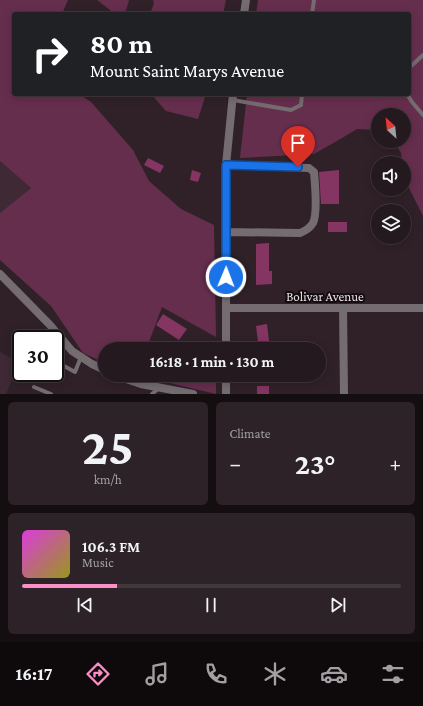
<!DOCTYPE html>
<html lang="en">
<head>
<meta charset="utf-8">
<style>
	body { margin:0; font-family:"Crimson Pro",serif; background:#2c2227; color:#f1f3f6; height:100vh; display:flex; flex-direction:column; font-size:15px; white-space:nowrap }
	* { box-sizing:border-box; margin:0 }
	p { font-size:13px; color:#a3a0a4 }
	.icon { flex:none; width:22px; height:22px; fill:none; stroke:currentColor; stroke-width:2; stroke-linecap:round; stroke-linejoin:round }
	.map { position:relative; height:394px; overflow:hidden }
	.panel { display:flex; flex-direction:column; gap:8px; padding:8px; background:#140e10; flex:1 }
	.panel>* { flex:none }
	.hud { position:absolute; left:12px; top:12px; width:399px; height:84px; border-radius:4px; box-shadow:0 2px 10px #0003,0 0 0 1px #41383c; background:#202124; color:#fff; overflow:hidden }
	.needle { width:26px; rotate:333deg }
	.fabs { position:absolute; left:371px; top:108px; display:grid; gap:8px }
	.fabs a { display:grid; place-items:center; width:40px; height:40px; border-radius:50%; background:#24191e; box-shadow:0 2px 10px #0003,0 0 0 1px #41383c; font-size:20px }
	.speed { position:absolute; left:12px; top:330px; display:flex; gap:8px; font-size:20px; font-weight:700; text-align:center }
	.speed>* { display:grid; place-content:center; width:52px; height:52px; border-radius:50%; background:#24191e; box-shadow:0 2px 10px #0003,0 0 0 1px #41383c; line-height:1 }
	.speed .limit { border:2px solid #111; border-radius:6px; background:#fff; color:#111 }
	.pin { position:absolute; display:grid; place-items:center; width:34px; height:34px; color:#fff; margin:-41px -17px; border-radius:50% 50% 50% 0; rotate:-45deg; box-shadow:0 0 4px #0007 }
	.pin .icon { rotate:45deg }
	.me { position:absolute; width:44px; margin:-22px; rotate:1deg; stroke-linejoin:round; filter:drop-shadow(0 0 3px #0008) }
	.turn { display:flex; align-items:center; gap:14px; height:84px; padding:0 12px; font-size:18px }
	.turn .icon { width:52px; height:52px; stroke-width:2.5 }
	.turn b { display:block; font-size:28px; line-height:34px }
	.big { font-size:30px; font-weight:700; line-height:1.1 }
	.panel .card { flex:1; display:flex; flex-direction:column; justify-content:center; gap:6px; min-width:0; padding:0 14px; border-radius:6px; background:#2c2227 }
	.panel .dial { align-items:center; gap:0 }
	.dial b { font-size:52px; line-height:1 }
	.song { display:flex; align-items:center; gap:12px }
	.cover { width:48px; height:48px; border-radius:6px; background:linear-gradient(135deg,hsl(300 70% 55%),hsl(60 70% 35%)) }
	.played { height:4px; border-radius:2px; background:linear-gradient(90deg,#fa8fc8 25%,#41383c 25%) }
	.keys { display:flex; justify-content:space-around; direction:ltr }
	.heat { display:flex; justify-content:space-between; align-items:center; font-size:22px; direction:ltr }
	.panel .tiles { flex:1; display:grid; gap:8px; grid-template-columns:1fr 1fr }
	.card:last-child { grid-column:span 2 }
	.trip { position:absolute; left:98px; top:342px; width:228px; height:40px; border-radius:20px; background:#24191e; box-shadow:0 2px 10px #0003,0 0 0 1px #41383c; font-weight:700; line-height:40px; text-align:center }
	.tabs { display:flex; height:64px; justify-content:space-around; align-items:center; background:#0e0a0c; color:#a3a0a4 }
	.tabs .icon { width:28px; height:28px }
	.tabs .active { color:#fa8fc8 }
	.tabs b { font-size:18px; color:#f1f3f6 }
	.map>svg:first-child { display:block }
	.built { fill:#3e2934 }
	.green { fill:#662e4d }
	.building { fill:#843562 }
	.lines { fill:none; stroke-linecap:round; stroke-linejoin:round }
	.service { stroke:#746c70; stroke-width:4 }
	.minor { stroke:#746c70; stroke-width:8 }
	.route-casing { stroke:#114b97; stroke-width:10 }
	.route { stroke:#1a73e8; stroke-width:7 }
	.labels { text-anchor:middle; dominant-baseline:central; stroke-width:4; stroke-linejoin:round; paint-order:stroke }
	.street-label { font-size:13px; fill:#ebe1e6; stroke:#140d10 }
</style>
</head>
<body>
<div class="map">
<svg width="423" height="394" viewBox="0 0 423 394">
	<rect width="100%" height="100%" fill="#302128"/>
	<!-- built -->
	<path class="built" d="M0,161L31,188L0,213Z
		M0,352L19,362L6,394H0Z"/>
	<!-- green -->
	<path class="green" d="M0,0H68L62,14H14V94H79L91,102L133,150L149,181L181,209L214,225L216,337L162,307L149,342L171,349H105V363L83,353L51,306L0,260V213L31,188L0,161Z
		M97,0H129L125,14H115Z
		M153,0H226L223,14H150L154,3Z
		M258,0H423V216L404,178V163H402L401,153L394,141H404V115H378V130L357,129L342,138L314,154L240,158L247,94H409V14H256Z
		M151,94H206L198,119L166,111Z
		M136,375H216V394Z"/>
	<!-- building -->
	<path class="building" d="M148,158L164,166L160,173L144,165Z
		M192,170L201,173L198,182L190,180Z
		M339,170V204H321L319,172Z
		M328,222H347V232H328Z
		M269,243V271H272V284L256,285V244Z
		M163,314L187,329L179,340L156,325Z
		M267,324L269,341L258,342L256,326Z
		M257,386H269V394H257Z"/>
	<g class="lines">
		<!-- service -->
		<path class="service" d="M312,14L314,0
			M409,68L423,55
			M407,94L412,102L423,115
			M233,100L291,110L301,105L302,94
			M55,361L75,372L81,357
			M34,387L51,394
			M152,394L159,388"/>
		<!-- minor -->
		<path class="minor" d="M244,14L246,0
			M226,165L309,168L314,172C315,184 318,213 313,223C310,228 305,231 300,233L227,232
			M0,274L50,325L72,351L92,364L105,370
			M226,308H423
			M343,308L344,394
			M226,349V165L233,94
			M114,375L141,384L193,394
			M226,394V375"/>
	</g>
	<g class="lines">
		<defs>
			<path id="route" d="M226,277V165L298,167"/>
		</defs>
		<!-- route casing -->
		<use href="#route" class="route-casing"/>
		<!-- route -->
		<use href="#route" class="route"/>
	</g>
	<g class="labels">
		<!-- street labels -->
		<g class="street-label">
			<text x="325" y="296">Bolivar Avenue</text>
		</g>
	</g>
</svg>
<div class="fabs">
<a><svg class="needle" viewBox="-14 -14 28 28"><path d="M0-13l5 13h-10z" fill="#e53935"/><path d="M0 13l5-13h-10z" fill="#a3a0a4"/></svg></a>
<a><svg class="icon" aria-label="sound" viewBox="0 0 24 24"><path d="M4 9h4l5-4v14l-5-4H4zM17 9q2 3 0 6"/></svg></a>
<a><svg class="icon" aria-label="layers" viewBox="0 0 24 24"><path d="M12 4l9 5-9 5-9-5zM3 14l9 5 9-5"/></svg></a>
</div>
<div class="speed"><div class="limit">30</div></div>
<div class="pin" style="left:298px;top:167px;background:#d93025"><svg class="icon" aria-label="arrive" viewBox="0 0 24 24"><path d="M6 21V4h12l-3 4 3 4H6"/></svg></div>
<svg class="me" style="left:226px;top:277px" viewBox="-20 -20 40 40"><circle r="17" fill="#1a73e8" stroke="#fff" stroke-width="3"/><path d="M0-11L8 9 0 5-8 9z" fill="#fff"/></svg>
<div class="trip">16:18 · 1 min · 130 m</div>
<div class="hud">
<div class="turn"><svg class="icon" aria-label="right" viewBox="0 0 24 24"><path d="M7 20v-9h11M14 6l5 5-5 5"/></svg><div><b>80 m</b>Mount Saint Marys Avenue</div></div>
</div>
</div>
<section class="panel">
<div class="tiles">
<div class="card dial"><b>25</b><p>km/h</p></div>
<div class="card"><p>Climate</p>
<div class="heat"><a>−</a><b class="big">23°</b><a>+</a></div>
</div>
<div class="card">
<div class="song"><i class="cover"></i><div><b>106.3 FM</b><p>Music</p></div></div>
<div class="played"></div>
<div class="keys"><svg class="icon" aria-label="previous" viewBox="0 0 24 24"><path d="M18 5L8 12l10 7zM5 5v14"/></svg><svg class="icon" aria-label="pause" viewBox="0 0 24 24"><path d="M8 5v14M16 5v14"/></svg><svg class="icon" aria-label="next" viewBox="0 0 24 24"><path d="M6 5l10 7-10 7zM19 5v14"/></svg></div>
</div>
</div>
</section>
<nav class="tabs">
<b>16:17</b>
<svg class="icon active" aria-label="directions" viewBox="0 0 24 24"><path d="M12 3l9 9-9 9-9-9zM9 14v-3h6M13 9l2 2-2 2"/></svg>
<svg class="icon" aria-label="music" viewBox="0 0 24 24"><path d="M9 18V5l10-2v13"/><circle cx="6" cy="18" r="3"/><circle cx="16" cy="16" r="3"/></svg>
<svg class="icon" aria-label="phone" viewBox="0 0 24 24"><path d="M5 4h4l2 5-3 2q2 4 5 5l2-3 5 2v4C11 20 4 13 5 4z"/></svg>
<svg class="icon" aria-label="climate" viewBox="0 0 24 24"><path d="M12 3v18M4 7l16 10M4 17L20 7"/></svg>
<svg class="icon" aria-label="car" viewBox="0 0 24 24"><path d="M5 17H2v-5l4-1 3-4h7l3 4 3 1v5h-3M9 17h6M6 11h13"/><circle cx="7" cy="17" r="2"/><circle cx="17" cy="17" r="2"/></svg>
<svg class="icon" aria-label="filters" viewBox="0 0 24 24"><path d="M4 7h16M4 17h16"/><circle cx="9" cy="7" r="2"/><circle cx="15" cy="17" r="2"/></svg>
</nav>
</body>
</html>
